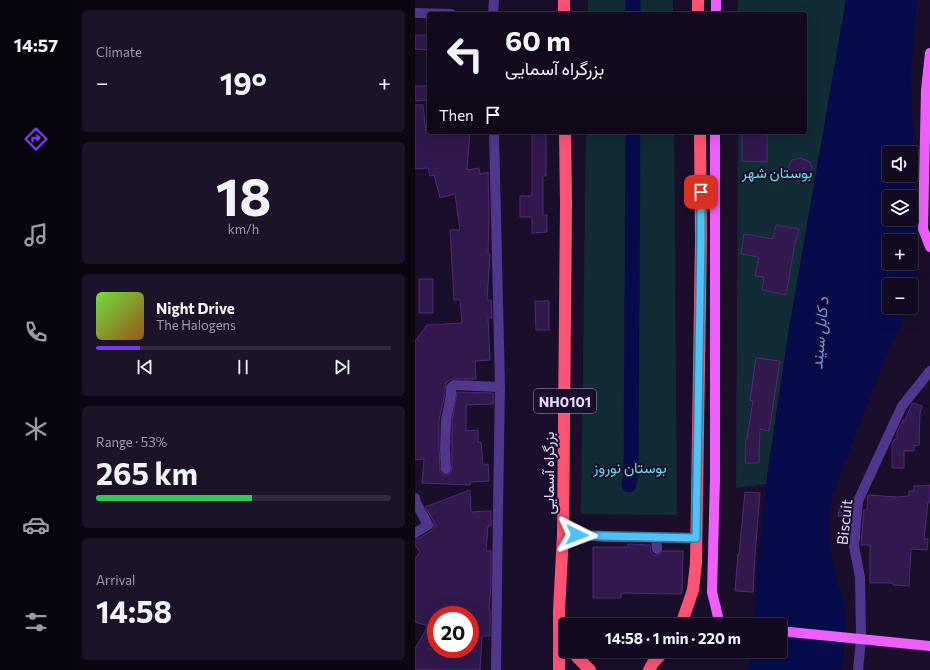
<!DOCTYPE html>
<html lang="en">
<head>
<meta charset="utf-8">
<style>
	body { margin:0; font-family:Commissioner,Vazirmatn,sans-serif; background:#1d1329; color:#f1f3f6; height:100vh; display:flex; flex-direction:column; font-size:15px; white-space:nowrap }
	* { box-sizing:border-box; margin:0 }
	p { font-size:13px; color:#9d9aa5 }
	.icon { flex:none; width:22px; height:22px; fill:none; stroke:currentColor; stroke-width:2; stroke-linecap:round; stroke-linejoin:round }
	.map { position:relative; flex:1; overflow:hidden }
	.side { display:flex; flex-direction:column; gap:10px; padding:10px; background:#0b0612; width:343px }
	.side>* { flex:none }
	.banner { position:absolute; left:12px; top:12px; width:380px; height:122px; border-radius:4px; box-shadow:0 4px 16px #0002,0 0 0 1px #332b3e; background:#140a20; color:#f1f3f6; overflow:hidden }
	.fabs { position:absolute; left:467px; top:146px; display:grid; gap:8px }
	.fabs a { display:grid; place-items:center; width:36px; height:36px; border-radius:4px; background:#140a20; box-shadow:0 4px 16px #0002,0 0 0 1px #332b3e; font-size:20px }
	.speed { position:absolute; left:12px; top:606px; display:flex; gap:8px; font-size:20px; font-weight:700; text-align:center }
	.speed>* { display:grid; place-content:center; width:52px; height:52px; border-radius:50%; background:#140a20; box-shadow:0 4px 16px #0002,0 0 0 1px #332b3e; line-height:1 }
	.speed .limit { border:6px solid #d22; background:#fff; color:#111 }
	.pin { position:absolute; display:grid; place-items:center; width:34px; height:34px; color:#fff; margin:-17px; border-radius:8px; box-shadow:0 2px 6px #0006 }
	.me { position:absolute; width:44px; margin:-22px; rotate:93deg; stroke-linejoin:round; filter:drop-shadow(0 0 3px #0008) }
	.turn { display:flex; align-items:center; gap:14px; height:84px; padding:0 12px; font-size:18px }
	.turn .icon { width:52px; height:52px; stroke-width:2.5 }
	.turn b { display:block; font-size:28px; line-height:34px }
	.then { display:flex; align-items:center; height:38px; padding:0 12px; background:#0003; gap:8px; font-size:15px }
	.big { font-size:30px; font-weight:700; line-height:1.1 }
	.side .tile { flex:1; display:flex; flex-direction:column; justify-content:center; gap:6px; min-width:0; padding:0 14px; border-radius:6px; background:#1d1329 }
	.side .dial { align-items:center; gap:0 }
	.dial b { font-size:52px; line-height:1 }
	.song { display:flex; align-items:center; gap:12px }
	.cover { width:48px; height:48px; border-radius:6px; background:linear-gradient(135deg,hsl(100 70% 55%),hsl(30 70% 35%)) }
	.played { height:4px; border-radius:2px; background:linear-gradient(90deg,#7c3aed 15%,#332b3e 15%) }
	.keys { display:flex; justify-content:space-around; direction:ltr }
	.heat { display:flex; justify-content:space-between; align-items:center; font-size:22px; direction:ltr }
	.charge { height:6px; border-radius:3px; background:linear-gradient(90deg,#34c759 53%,#332b3e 0) }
	.trip { position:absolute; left:144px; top:618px; width:228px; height:40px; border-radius:4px; background:#140a20; box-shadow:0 4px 16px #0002,0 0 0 1px #332b3e; font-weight:700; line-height:40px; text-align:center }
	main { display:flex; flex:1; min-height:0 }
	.menu { display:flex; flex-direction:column; width:72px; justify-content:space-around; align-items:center; background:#08040d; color:#9d9aa5 }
	.menu .icon { width:28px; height:28px }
	.menu .current { color:#7c3aed }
	.menu b { font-size:18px; color:#f1f3f6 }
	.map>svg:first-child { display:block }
	.green { fill:#112c35 }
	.water { fill:#060c4b; fill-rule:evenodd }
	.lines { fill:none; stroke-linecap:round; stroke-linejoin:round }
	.canal { stroke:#060c4b; stroke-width:15 }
	.building { fill:#32194d; stroke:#50297b; fill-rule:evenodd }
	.minor { stroke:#51368d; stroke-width:10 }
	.major { stroke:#ef5fff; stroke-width:10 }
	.highway { stroke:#ff5376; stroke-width:12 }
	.route-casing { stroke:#337fa1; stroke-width:10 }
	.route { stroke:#4fc3f7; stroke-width:7 }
	.labels { text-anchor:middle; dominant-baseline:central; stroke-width:4; stroke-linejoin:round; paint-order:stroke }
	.shield { fill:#1b0e2a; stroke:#aa9bbf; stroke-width:1 }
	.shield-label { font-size:14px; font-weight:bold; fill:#e7d8ff }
	.park-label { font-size:15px; fill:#59e6e9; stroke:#1b0e2a }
	.street-label { font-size:15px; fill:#e7d8ff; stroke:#1b0e2a }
	.water-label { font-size:16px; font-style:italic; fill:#668eff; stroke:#1b0e2a }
</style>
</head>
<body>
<main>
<nav class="menu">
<b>14:57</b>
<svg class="icon current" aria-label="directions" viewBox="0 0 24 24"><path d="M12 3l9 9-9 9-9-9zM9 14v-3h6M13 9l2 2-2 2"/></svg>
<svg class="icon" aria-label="music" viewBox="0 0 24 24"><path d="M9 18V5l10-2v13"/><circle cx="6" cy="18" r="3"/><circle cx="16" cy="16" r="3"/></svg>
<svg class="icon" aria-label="phone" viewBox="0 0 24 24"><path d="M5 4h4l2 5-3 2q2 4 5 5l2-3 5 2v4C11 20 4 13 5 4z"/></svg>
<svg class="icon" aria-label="climate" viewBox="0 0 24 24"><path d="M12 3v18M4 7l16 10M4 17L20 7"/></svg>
<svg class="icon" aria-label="car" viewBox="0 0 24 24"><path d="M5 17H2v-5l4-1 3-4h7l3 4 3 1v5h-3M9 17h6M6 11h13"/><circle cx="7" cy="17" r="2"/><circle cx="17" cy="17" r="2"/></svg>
<svg class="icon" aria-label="filters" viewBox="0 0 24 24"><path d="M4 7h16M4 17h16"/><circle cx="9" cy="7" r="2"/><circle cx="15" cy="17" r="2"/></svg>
</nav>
<section class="side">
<div class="tile"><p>Climate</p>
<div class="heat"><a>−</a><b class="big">19°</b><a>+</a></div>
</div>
<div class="tile dial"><b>18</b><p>km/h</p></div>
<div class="tile">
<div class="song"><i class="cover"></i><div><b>Night Drive</b><p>The Halogens</p></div></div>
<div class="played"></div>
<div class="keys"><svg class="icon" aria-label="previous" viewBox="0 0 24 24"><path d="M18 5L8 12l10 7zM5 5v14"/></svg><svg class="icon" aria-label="pause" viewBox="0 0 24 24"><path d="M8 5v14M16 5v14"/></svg><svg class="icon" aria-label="next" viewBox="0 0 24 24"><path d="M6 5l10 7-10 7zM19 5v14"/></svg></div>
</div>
<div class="tile"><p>Range · 53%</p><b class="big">265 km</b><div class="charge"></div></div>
<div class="tile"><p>Arrival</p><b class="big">14:58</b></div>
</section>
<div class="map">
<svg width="515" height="670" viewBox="0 0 515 670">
	<rect width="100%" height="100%" fill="#1b0e2a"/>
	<!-- green -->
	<path class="green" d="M173,0H258V14H173Z
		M323,0H431L374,329L351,484L321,488L323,132H390V14H323Z
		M171,132H259L262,515L166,514Z"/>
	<!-- water -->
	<path class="water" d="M431,0H502L496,72L502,277L499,294L496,302V285H474V307H494L473,351L425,475L418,494L414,517V537L418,564L431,616L428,660L426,670H333L338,651H365V625H340L342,572L351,484L374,329ZM474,153H496V175H474ZM474,197H496V219H474ZM474,241H496V263H474Z"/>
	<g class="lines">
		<!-- canal -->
		<path class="canal" d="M218,14V0
			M214,485L216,472L218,132"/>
	</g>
	<!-- building -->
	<path class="building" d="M0,35H14V50L0,49Z
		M0,86H14V100L0,101Z
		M0,105H8L11,132H55L52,170L64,168L65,174L73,172L74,214L73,254H75L72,300H76L77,318H73L75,360L60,361L61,379H36L31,383L30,388V394L24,420V450L25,469V472L28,475H32L35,474L37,469V421L42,392L78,393V404L51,405V431L63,430V442H66L68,465L73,464L74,481L55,482V485L7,483L9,459L0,460V341L12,325L47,323L45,300H39L35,230H45L40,194L25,198L19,175L15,176L13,168L0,169Z
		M117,132H131V176H128V215H132V232L117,233V217H105V196H116V195H117Z
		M327,132H352V162L327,161Z
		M386,158L395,162L397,168L395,174L392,179L385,181L377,179L374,172L373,168L377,160Z
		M361,225L384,229L381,241H380L376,267L371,295L347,290L349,277L340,276L344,257L326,254L329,234L358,239Z
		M4,279H18V313H4Z
		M120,301H134V330H121Z
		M341,358L365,361L354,431L345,429L344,463H330L331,438H332L338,401L335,400Z
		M498,403L507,406L505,413L504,445L499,446V451H489V468H477V444L479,440L482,439V432L488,420H490L496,406Z
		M515,485V502H513L509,539H513L512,550L496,549L494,586L478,585V583H455V545H446L449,510H452L453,495L482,497L494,496V491H499V486Z
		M55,490L56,512L76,511V526H73L71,551H76V585L74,609H75V636H67L65,670H0V649L13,626L0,622V559L5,552L0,545V539H3L16,531L19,528V522L10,507ZM36,609L55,613V649H13L21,634V615H35Z
		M330,492L345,493L340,555L338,592L320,591L323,554H324Z
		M425,504L436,507L435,519L423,516Z
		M213,544L235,545L236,552L239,555H242L246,554L248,551H268L267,594L206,593V598H178V547H213Z"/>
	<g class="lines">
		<!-- minor -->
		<path class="minor" d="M0,13L36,14
			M78,14L79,0
			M79,132L85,387L83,508L81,670
			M31,469L30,450L31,420L36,395V388L39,385L85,387
			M0,498L1,503L13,525L0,533
			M148,534L190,537L281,538
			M241,537L242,549
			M443,670L446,639L445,577L439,546L443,501L487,406L515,371"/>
		<!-- major -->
		<path class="major" d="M301,14V0
			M515,53L511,90L508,229L515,247
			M300,132V479L297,592L305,625
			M365,631L515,646"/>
		<!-- highway -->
		<path class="highway" d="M149,0V14
			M283,0V14
			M266,625L278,590L281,563L286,238L285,132
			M159,651L162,657L175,670
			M144,670V611L148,534L151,204L150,132
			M234,670L238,663L249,651"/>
	</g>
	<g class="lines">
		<defs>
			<path id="route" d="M162,535L190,536L281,538L286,238V192"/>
		</defs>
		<!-- route casing -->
		<use href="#route" class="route-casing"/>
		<!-- route -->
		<use href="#route" class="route"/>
	</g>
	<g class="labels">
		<!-- shield labels -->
		<rect class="shield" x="119" y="389" width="62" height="24" rx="3"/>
		<g class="shield-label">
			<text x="150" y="401">NH0101</text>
		</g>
		<!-- park labels -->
		<g class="park-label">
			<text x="362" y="172">بوستان شهر</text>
			<text x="215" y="467">بوستان نوروز</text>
		</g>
		<!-- street labels -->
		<g class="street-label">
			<text transform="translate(133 473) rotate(-90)">بزرگراه آسمایی</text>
			<text transform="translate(429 522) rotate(-84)">Biscuit</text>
		</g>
		<!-- water labels -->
		<g class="water-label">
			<text transform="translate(404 333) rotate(-85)">د کابل سيند</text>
		</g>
	</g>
</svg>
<div class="fabs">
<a><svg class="icon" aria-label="sound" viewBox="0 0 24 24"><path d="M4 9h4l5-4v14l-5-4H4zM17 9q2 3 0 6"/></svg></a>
<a><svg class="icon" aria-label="layers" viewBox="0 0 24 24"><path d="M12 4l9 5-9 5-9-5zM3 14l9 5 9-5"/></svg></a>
<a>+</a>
<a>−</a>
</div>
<div class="speed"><div class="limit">20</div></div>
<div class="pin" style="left:286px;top:192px;background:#d93025"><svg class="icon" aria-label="arrive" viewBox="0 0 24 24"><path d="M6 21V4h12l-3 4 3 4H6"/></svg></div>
<svg class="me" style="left:162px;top:535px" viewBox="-20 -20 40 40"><path d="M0-17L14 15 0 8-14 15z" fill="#4fc3f7" stroke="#fff" stroke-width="4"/></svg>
<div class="trip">14:58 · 1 min · 220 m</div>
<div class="banner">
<div class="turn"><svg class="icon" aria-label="left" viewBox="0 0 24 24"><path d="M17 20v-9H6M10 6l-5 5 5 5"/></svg><div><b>60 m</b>بزرگراه آسمایی</div></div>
<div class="then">Then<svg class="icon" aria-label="arrive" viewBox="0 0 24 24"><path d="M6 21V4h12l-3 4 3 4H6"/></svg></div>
</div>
</div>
</main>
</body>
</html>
